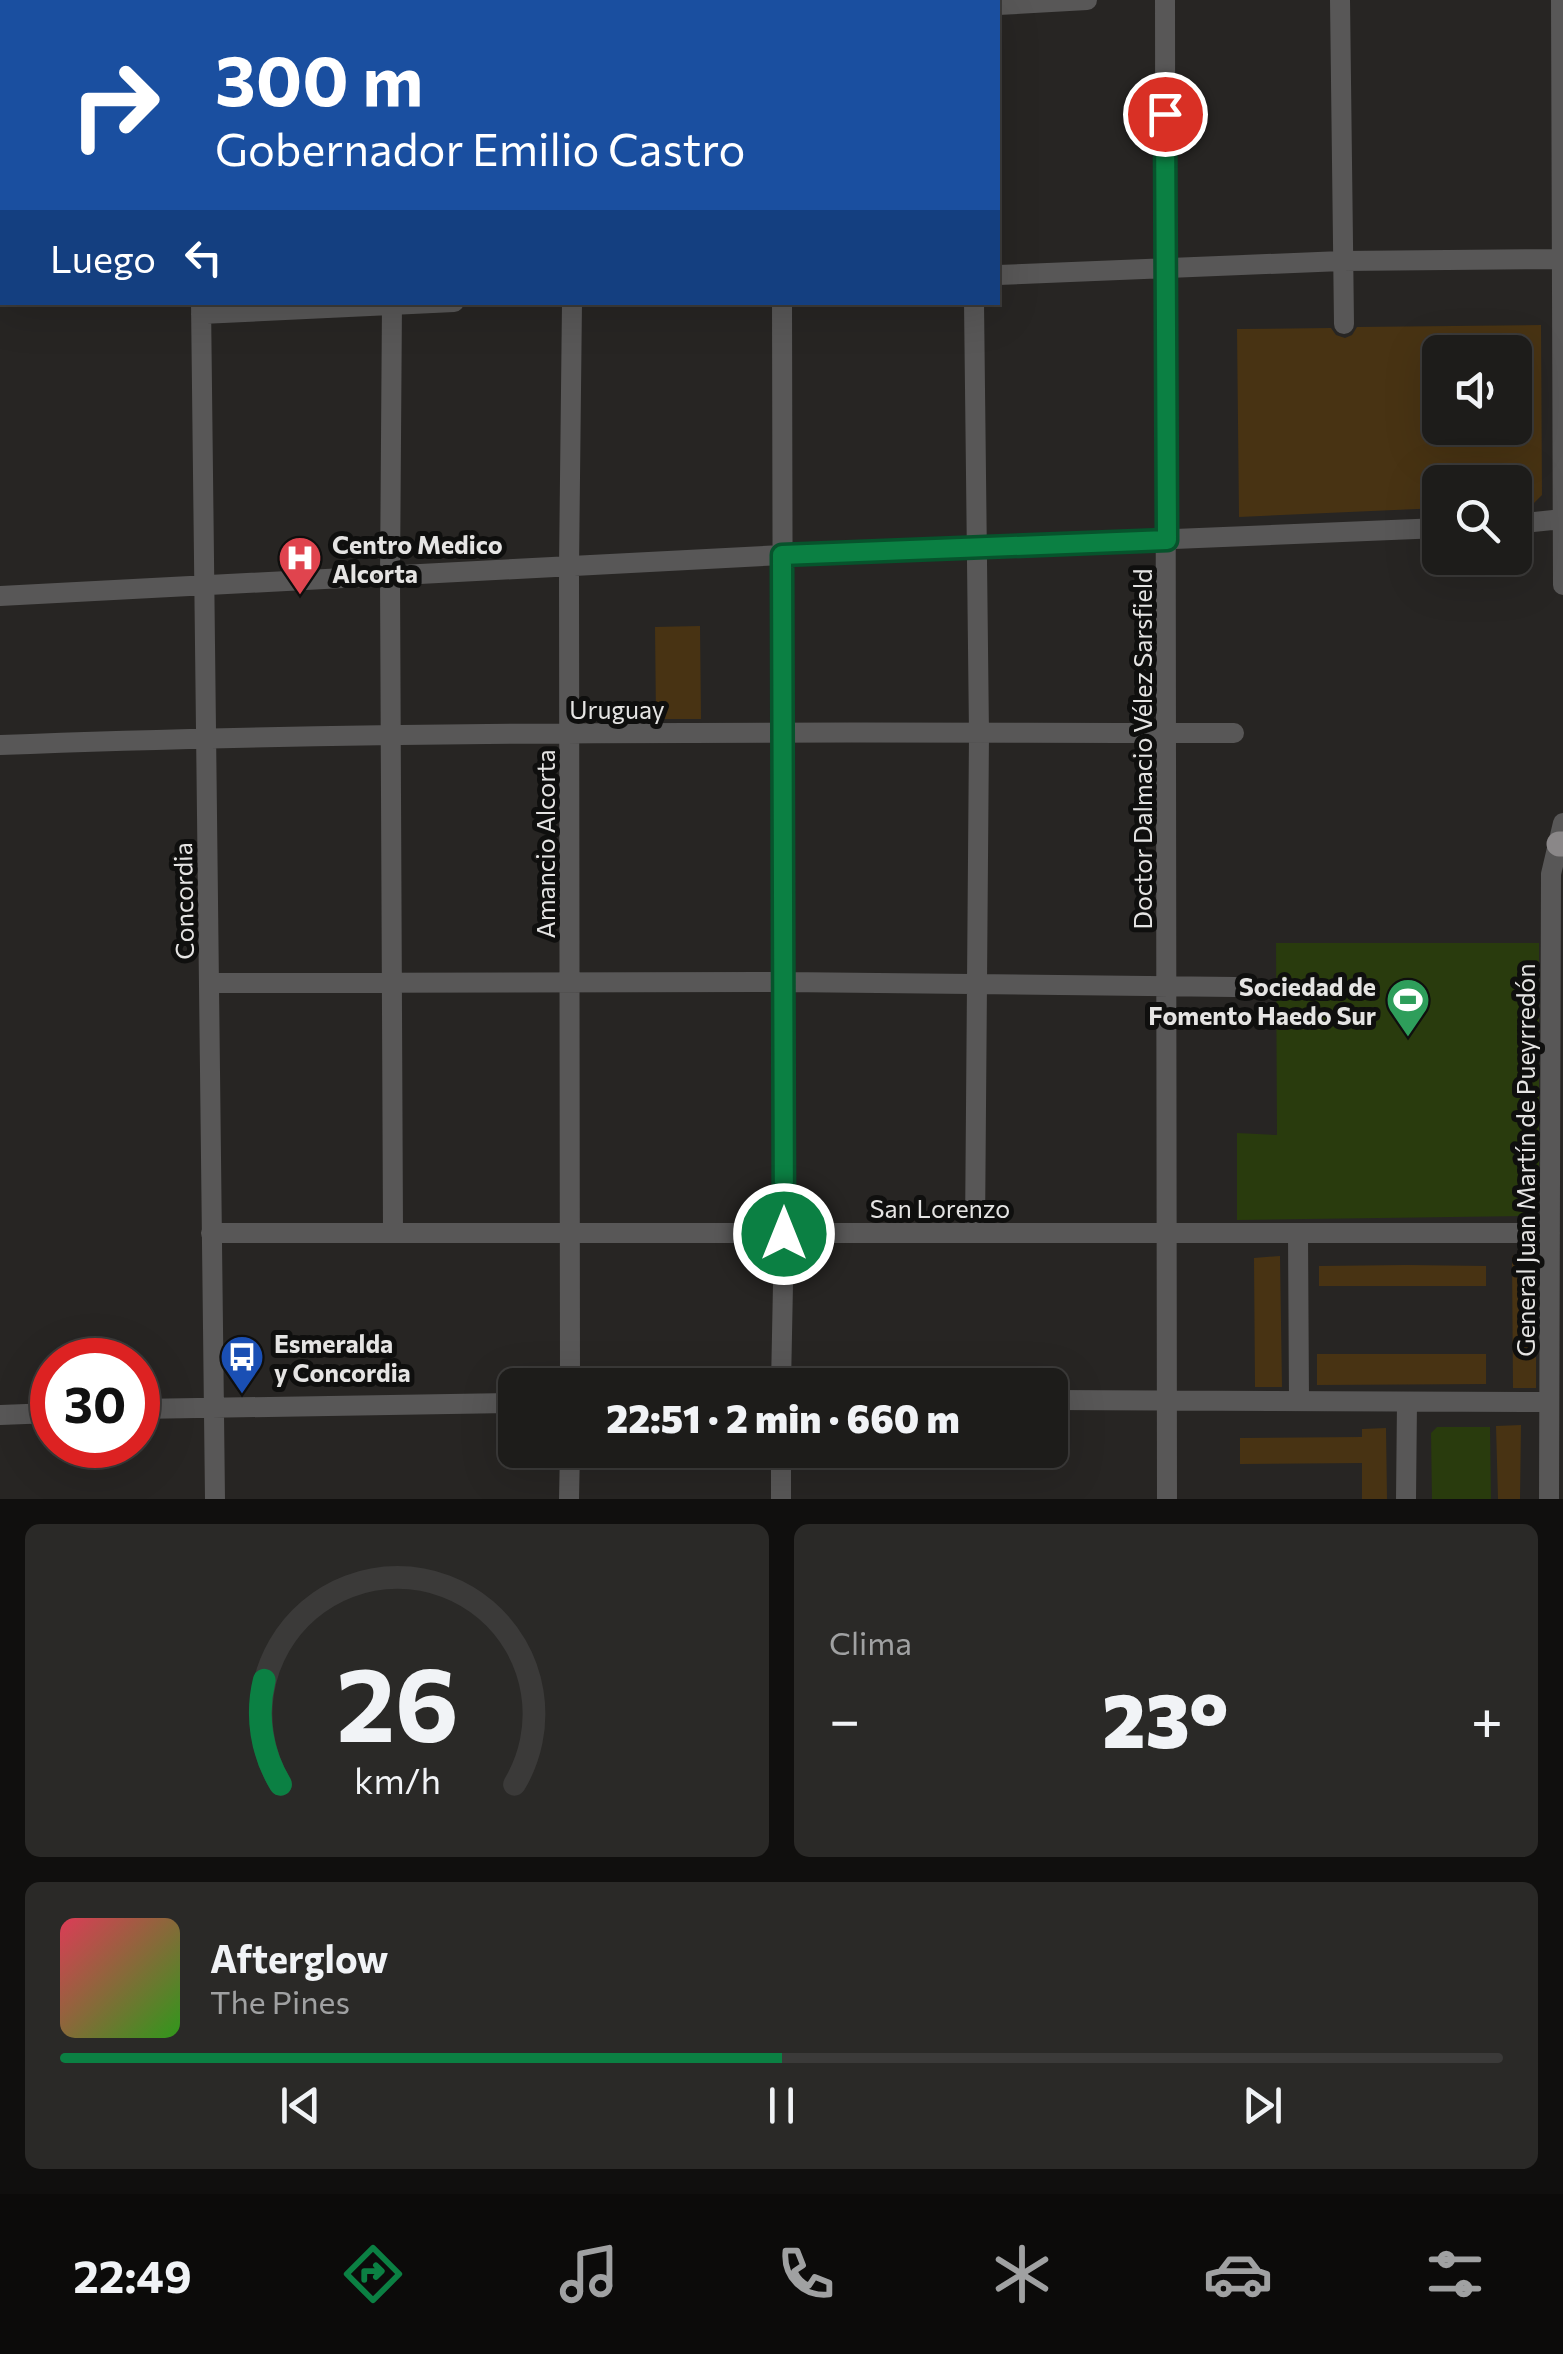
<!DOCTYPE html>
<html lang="es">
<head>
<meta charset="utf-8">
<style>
	body { margin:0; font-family:Commissioner,sans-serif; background:#2a2927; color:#f1f3f6; height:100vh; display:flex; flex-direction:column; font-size:38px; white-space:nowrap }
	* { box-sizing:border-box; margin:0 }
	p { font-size:32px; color:#a0a1a2 }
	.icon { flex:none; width:55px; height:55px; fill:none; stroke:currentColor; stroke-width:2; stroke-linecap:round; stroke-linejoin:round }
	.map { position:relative; height:1499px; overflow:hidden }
	.details { display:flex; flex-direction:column; gap:25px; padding:25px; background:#100f0e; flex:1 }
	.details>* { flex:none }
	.top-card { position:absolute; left:0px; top:0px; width:1000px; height:305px; box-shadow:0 10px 40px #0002,0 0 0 2px #3b3a39; background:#1a4fa0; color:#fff; overflow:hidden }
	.fabs { position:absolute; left:1422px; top:335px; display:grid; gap:20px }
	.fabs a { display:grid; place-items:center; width:110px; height:110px; border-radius:15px; background:#1d1c1a; box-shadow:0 10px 40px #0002,0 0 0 2px #3b3a39; font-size:50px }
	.speed { position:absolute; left:30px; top:1338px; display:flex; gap:20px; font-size:50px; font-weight:700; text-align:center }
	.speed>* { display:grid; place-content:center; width:130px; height:130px; border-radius:50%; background:#1d1c1a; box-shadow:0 10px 40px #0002,0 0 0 2px #3b3a39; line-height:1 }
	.speed .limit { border:15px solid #d22; background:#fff; color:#111 }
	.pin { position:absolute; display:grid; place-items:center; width:85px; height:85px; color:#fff; margin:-42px; border:5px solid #fff; border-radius:50%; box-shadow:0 2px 10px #0007 }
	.me { position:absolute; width:110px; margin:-55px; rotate:0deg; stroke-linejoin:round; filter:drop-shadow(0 0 8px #0008) }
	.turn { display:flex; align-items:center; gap:35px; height:210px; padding:0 50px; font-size:45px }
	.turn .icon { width:130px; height:130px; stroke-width:2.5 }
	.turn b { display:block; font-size:70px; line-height:85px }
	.then { display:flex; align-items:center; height:95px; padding:0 50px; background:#0003; gap:20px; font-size:38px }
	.big { font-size:75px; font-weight:800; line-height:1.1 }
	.details .card { flex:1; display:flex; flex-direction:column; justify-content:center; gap:15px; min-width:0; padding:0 35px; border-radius:15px; background:#2a2927 }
	.details .dial { align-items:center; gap:0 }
	.dial svg { height:260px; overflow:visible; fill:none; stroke:#3b3a39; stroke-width:7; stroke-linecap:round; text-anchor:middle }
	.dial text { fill:#f1f3f6; stroke:none }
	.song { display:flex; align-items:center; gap:30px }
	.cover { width:120px; height:120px; border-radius:15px; background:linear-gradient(135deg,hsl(350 70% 55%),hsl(110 70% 35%)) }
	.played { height:10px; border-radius:5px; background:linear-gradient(90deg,#0b8043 50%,#3b3a39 50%) }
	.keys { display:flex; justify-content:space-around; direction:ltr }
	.heat { display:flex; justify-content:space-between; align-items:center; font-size:55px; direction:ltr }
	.details .tiles { flex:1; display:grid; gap:25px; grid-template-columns:1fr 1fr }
	.card:last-child { grid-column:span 2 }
	.trip { position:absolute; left:498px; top:1368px; width:570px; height:100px; border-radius:15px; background:#1d1c1a; box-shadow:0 10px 40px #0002,0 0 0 2px #3b3a39; font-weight:800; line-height:100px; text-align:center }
	.tab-bar { display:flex; height:160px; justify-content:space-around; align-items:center; background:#0c0b0a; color:#a0a1a2 }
	.tab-bar .icon { width:70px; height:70px }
	.tab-bar .on { color:#0b8043 }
	.tab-bar b { font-size:45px; color:#f1f3f6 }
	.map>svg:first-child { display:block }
	.green { fill:#293b0d }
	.building { fill:#483313; fill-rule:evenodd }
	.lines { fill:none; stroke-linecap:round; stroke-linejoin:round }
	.minor { stroke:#585757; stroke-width:20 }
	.major { stroke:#8a8788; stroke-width:25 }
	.route-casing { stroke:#07532c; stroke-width:25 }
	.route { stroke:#0b8043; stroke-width:18 }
	.labels { text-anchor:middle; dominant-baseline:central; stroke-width:10; stroke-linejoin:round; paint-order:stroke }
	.poi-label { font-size:25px; font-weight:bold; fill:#e5e4e3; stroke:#0f0f0e; text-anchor:start }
	.street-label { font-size:25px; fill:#e5e4e3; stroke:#0f0f0e }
</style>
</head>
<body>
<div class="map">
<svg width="1563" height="1499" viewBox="0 0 1563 1499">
	<rect width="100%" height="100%" fill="#272523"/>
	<!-- green -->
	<path class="green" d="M1276,943H1539V1210L1532,1216L1237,1220V1133L1277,1135Z
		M1437,1427H1490L1491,1499H1432L1431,1433Z"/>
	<!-- building -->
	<path class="building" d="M1541,325L1542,495L1534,503L1515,504V482H1440V508L1239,517L1237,329L1331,328L1336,335L1345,338L1352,335L1357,327ZM1440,352H1515V428H1440Z
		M700,626L701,719H656L655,627Z
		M1280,1256L1282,1387H1255L1254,1258Z
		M1512,1256H1536V1388H1513Z
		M1407,1265L1486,1266V1286H1319V1266Z
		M1317,1354H1486V1384L1317,1385Z
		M1521,1425L1520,1499H1498L1496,1426Z
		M1386,1428L1387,1499H1362V1463L1240,1464V1438L1362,1437V1429Z"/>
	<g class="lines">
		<!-- minor -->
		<path class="minor" d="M198,0V2
			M392,0V2
			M1165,0L1167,1499
			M1340,0L1344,324
			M1561,0L1563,585
			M570,2V0
			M783,2V0
			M976,2V0
			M998,5L1087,0
			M998,275L1342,261L1560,259
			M201,302L215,1499
			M392,302L390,577L393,1231
			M974,302L979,734L975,1232
			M201,314L454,302
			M1515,524L1563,519
			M0,596L782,555L1440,528
			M0,745C411,729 822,733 1234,733
			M209,983L784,982L1235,987
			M211,1233H1550
			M1298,1234L1299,1401
			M570,1385L569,567L572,302
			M781,1385L784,1234L782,302
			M1050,1400L1549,1402
			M138,1409L515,1403
			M0,1415L52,1413
			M781,1450V1499
			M569,1499L570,1450
			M1406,1499L1407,1402
			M1549,1499L1551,874L1563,823"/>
		<!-- major -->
		<path class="major" d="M1559,844H1563"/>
	</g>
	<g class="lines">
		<defs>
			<path id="route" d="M784,1234L782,555L1167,540L1165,114"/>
		</defs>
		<!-- route casing -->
		<use href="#route" class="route-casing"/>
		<!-- route -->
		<use href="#route" class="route"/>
	</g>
	<!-- icons -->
	<defs>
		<symbol id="hospital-pin" viewBox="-11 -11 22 30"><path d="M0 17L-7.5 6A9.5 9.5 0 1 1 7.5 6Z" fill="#e0444e" stroke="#0f0f0e"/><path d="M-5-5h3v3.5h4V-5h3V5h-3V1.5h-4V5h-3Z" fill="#fff"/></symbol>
		<symbol id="stadium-pin" viewBox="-11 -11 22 30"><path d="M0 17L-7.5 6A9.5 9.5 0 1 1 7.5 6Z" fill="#2e9e5b" stroke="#0f0f0e"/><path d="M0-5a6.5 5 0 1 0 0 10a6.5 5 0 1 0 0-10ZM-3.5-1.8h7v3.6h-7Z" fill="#fff"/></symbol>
		<symbol id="bus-pin" viewBox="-11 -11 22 30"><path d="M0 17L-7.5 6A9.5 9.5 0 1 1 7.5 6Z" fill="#1a4fb4" stroke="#0f0f0e"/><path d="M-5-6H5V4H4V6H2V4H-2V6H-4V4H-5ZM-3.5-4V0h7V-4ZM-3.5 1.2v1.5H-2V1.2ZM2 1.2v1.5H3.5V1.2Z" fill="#fff"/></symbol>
	</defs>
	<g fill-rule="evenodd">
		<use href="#hospital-pin" x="275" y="533" width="50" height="68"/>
		<use href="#stadium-pin" x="1383" y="975" width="50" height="68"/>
		<use href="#bus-pin" x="217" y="1332" width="50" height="68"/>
	</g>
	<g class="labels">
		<!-- poi labels -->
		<g class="poi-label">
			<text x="332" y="544">Centro Medico<tspan x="332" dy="29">Alcorta</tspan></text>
			<text x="1376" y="986" text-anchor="end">Sociedad de<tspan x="1376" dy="29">Fomento Haedo Sur</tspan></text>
			<text x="274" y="1343">Esmeralda<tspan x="274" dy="29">y Concordia</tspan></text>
		</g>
		<!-- street labels -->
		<g class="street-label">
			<text x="617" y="709">Uruguay</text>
			<text transform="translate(1142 749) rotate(-90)">Doctor Dalmacio Vélez Sarsfield</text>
			<text transform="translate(545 844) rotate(-90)">Amancio Alcorta</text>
			<text transform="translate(183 901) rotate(-91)">Concordia</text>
			<text transform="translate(1525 1160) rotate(-90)">General Juan Martín de Pueyrredón</text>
			<text x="940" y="1208">San Lorenzo</text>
		</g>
	</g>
</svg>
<div class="fabs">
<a><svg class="icon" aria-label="sound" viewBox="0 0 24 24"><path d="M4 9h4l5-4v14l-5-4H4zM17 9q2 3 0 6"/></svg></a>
<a><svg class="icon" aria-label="search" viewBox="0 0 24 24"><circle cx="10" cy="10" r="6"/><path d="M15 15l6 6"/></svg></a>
</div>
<div class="speed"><div class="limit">30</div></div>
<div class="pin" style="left:1165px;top:114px;background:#d93025"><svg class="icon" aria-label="arrive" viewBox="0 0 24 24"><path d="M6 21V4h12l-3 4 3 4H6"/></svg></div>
<svg class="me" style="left:784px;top:1234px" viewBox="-20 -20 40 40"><circle r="17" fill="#0b8043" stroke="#fff" stroke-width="3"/><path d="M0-11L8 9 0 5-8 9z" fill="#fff"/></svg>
<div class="trip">22:51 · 2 min · 660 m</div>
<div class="top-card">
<div class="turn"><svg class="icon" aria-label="right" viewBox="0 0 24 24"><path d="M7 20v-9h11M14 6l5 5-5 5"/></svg><div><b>300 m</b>Gobernador Emilio Castro</div></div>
<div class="then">Luego<svg class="icon" aria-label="left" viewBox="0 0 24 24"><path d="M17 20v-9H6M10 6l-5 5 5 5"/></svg></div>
</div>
</div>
<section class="details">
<div class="tiles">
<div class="card dial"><svg viewBox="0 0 100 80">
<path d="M14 69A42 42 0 1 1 86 69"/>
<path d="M14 69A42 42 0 0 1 9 37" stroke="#0b8043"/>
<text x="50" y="56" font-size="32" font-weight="700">26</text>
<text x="50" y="72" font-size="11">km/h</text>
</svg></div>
<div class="card"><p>Clima</p>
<div class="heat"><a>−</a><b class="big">23°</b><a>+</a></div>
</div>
<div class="card">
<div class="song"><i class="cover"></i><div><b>Afterglow</b><p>The Pines</p></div></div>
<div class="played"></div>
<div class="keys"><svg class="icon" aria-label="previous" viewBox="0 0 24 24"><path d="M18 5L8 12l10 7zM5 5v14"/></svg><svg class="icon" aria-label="pause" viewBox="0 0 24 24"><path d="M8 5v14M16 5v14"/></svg><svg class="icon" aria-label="next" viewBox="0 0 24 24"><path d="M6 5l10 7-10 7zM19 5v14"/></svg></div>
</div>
</div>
</section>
<nav class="tab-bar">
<b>22:49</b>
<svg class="icon on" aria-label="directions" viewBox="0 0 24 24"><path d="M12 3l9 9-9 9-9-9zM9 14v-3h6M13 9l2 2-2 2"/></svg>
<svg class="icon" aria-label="music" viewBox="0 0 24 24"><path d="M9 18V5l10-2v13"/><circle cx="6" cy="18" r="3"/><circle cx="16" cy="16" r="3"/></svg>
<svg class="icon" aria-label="phone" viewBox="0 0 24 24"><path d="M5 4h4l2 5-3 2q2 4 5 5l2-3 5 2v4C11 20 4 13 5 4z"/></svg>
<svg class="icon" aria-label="climate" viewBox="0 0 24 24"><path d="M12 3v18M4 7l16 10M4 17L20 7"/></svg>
<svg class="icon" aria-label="car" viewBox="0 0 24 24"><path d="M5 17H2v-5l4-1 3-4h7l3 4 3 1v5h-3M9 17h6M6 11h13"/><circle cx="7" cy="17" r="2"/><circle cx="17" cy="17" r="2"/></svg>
<svg class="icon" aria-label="filters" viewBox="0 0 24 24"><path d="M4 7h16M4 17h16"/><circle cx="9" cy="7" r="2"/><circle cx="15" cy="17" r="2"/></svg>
</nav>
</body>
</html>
